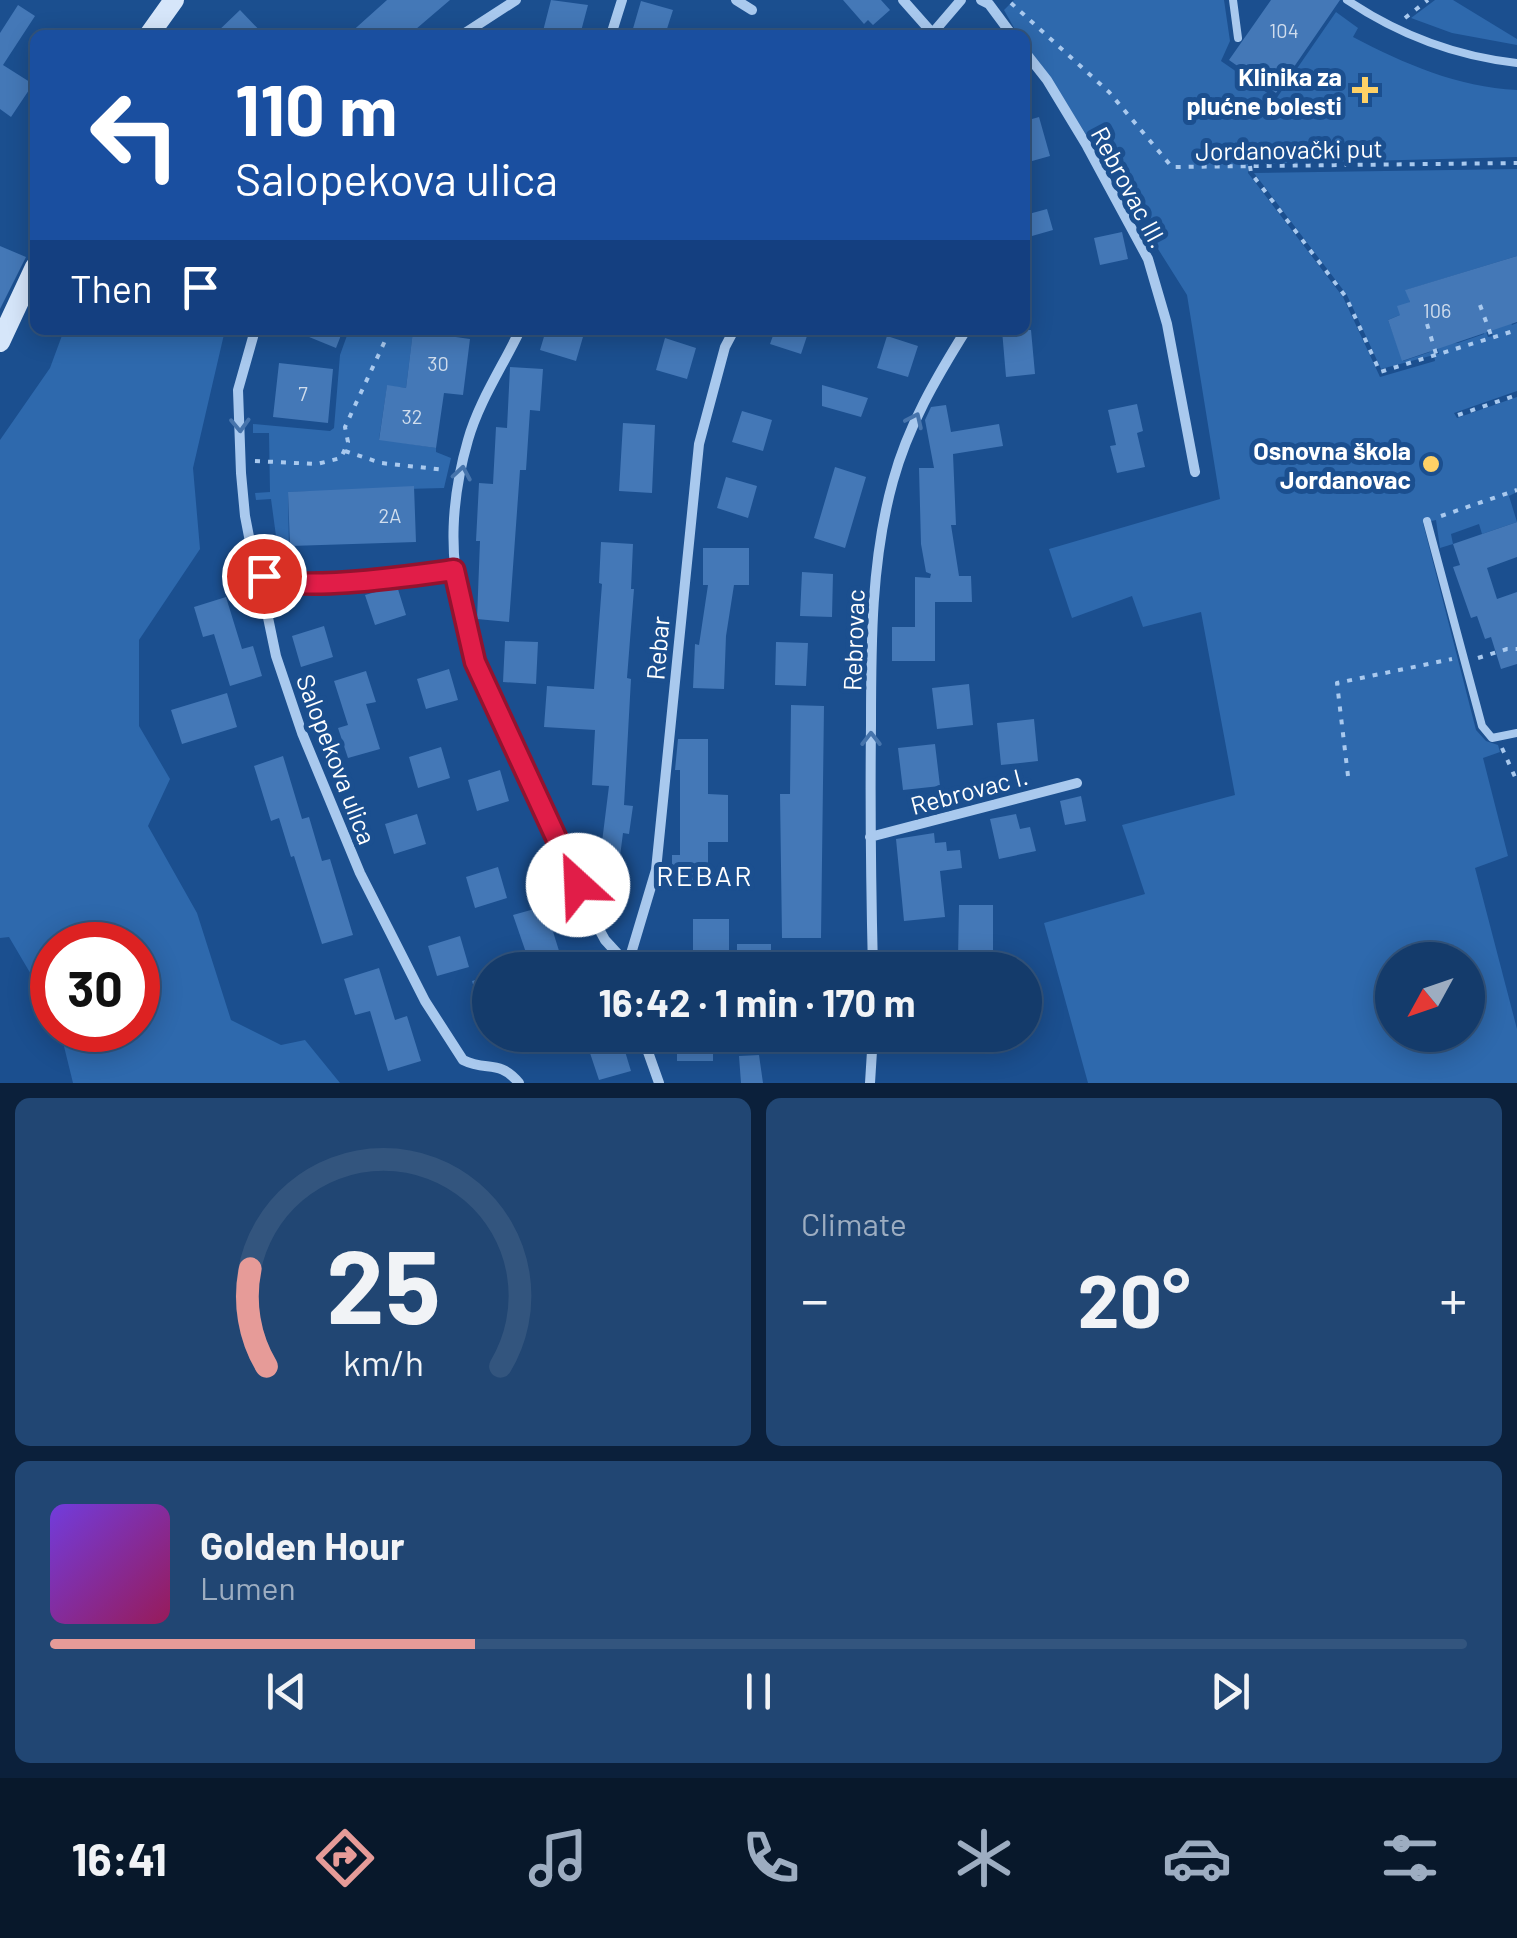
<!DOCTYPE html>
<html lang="en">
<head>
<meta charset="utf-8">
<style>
	body { margin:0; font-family:Barlow,sans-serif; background:#214673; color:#f1f3f6; height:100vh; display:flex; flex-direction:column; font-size:38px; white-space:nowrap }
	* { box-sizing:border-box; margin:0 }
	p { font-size:32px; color:#9dadc1 }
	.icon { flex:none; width:55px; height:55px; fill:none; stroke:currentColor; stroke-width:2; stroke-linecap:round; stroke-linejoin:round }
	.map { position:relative; height:1083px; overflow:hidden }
	.sheet { display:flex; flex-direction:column; gap:15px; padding:15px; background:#0b203b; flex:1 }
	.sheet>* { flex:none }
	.guide { position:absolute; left:30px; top:30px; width:1000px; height:305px; border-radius:15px; box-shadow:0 5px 25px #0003,0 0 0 2px #33557e; background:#1a4fa0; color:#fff; overflow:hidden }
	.needle { width:65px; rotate:230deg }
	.buttons { position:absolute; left:1375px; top:942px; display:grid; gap:20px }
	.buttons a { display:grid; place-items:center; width:110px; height:110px; border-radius:50%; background:#143b6b; box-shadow:0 5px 25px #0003,0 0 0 2px #33557e; font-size:50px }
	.speed { position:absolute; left:30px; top:922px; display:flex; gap:20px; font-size:50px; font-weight:700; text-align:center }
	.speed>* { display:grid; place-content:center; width:130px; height:130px; border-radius:50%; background:#143b6b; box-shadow:0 5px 25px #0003,0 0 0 2px #33557e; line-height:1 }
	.speed .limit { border:15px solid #d22; background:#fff; color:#111 }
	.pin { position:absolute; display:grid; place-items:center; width:85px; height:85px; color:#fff; margin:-42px; border:5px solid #fff; border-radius:50%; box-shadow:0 2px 10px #0007 }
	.me { position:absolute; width:110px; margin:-55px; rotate:335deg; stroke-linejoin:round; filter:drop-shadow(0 0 8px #0008) }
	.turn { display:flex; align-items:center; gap:35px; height:210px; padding:0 40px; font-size:45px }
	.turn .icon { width:130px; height:130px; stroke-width:2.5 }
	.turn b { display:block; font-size:70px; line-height:85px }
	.then { display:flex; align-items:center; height:95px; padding:0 40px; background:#0003; gap:20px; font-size:38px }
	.big { font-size:75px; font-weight:700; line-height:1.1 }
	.sheet .card { flex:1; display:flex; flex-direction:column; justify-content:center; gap:15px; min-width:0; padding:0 35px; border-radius:15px; background:#214673 }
	.sheet .dial { align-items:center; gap:0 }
	.dial svg { height:260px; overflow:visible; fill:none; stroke:#33557e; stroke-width:7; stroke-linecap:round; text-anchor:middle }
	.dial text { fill:#f1f3f6; stroke:none }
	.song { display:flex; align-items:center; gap:30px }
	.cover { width:120px; height:120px; border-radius:15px; background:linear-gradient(135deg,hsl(260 70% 55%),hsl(330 70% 35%)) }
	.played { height:10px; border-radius:5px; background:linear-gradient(90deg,#e69b98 30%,#33557e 30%) }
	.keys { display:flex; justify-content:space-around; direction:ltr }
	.heat { display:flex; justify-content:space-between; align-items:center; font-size:55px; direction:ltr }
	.sheet .tiles { flex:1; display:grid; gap:15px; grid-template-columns:1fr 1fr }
	.card:last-child { grid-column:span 2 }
	.trip { position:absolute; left:472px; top:952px; width:570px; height:100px; border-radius:50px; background:#143b6b; box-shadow:0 5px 25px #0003,0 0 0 2px #33557e; font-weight:700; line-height:100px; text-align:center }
	.dock { display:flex; height:160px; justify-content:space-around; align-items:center; background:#08182b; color:#9dadc1 }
	.dock .icon { width:70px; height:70px }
	.dock .on { color:#e69b98 }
	.dock b { font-size:45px; color:#f1f3f6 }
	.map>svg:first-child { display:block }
	.green { fill:#2e69ad; fill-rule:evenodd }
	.building { fill:#4478b7 }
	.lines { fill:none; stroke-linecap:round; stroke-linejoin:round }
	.path { stroke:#a9c9ee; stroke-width:4; stroke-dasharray:5 8; stroke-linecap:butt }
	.lane { stroke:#a9c9ee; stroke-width:8 }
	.street { stroke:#a9c9ee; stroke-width:10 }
	.secondary { stroke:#d6e6fa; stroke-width:20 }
	.oneway { stroke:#4674ac }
	.route-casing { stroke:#92132f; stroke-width:25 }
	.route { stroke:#e11d48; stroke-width:18 }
	.poi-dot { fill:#ffd166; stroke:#1b4f8f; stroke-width:4 }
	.labels { text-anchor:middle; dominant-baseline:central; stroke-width:10; stroke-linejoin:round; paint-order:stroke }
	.number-label { font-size:20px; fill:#d0dded }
	.poi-label { font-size:25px; font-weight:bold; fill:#fff; stroke:#1b4f8f; text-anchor:end }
	.street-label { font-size:25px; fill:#fff; stroke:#1b4f8f }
	.neighbourhood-label { font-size:28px; letter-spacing:2.5px; fill:#fff; stroke:#1b4f8f }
</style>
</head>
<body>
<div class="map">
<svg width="1517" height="1083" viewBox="0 0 1517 1083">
	<rect width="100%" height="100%" fill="#1b4f8f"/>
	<!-- green -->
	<path class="green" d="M1014,0H1224L1230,41L1221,61L1276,99L1336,12L1358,28L1353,37C1405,64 1457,87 1517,90V157L1248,164V173L1343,297L1380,377L1435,361L1434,355L1381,369L1347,295L1254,173L1517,169V256L1406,290L1410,302L1400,315L1388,320L1403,361L1430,352L1422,321L1434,354H1439L1436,344L1458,343L1484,334L1476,302L1488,337L1493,336L1490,326L1509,319L1512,325L1517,323V391L1454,413L1457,418L1517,397V492L1509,496L1517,522L1482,534L1479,524L1451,534L1453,544L1440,548L1436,520L1423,523L1476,730L1486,741L1498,745L1500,752L1483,758L1508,856L1475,868L1517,1029V1083H1088L1044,923L1145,894L1122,825L1235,795L1201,612L1143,627L1132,596L1072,618L1049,549L1220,499L1187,295L1058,90L1025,45V35H1018L1004,10ZM1392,960H1468V1035H1392Z
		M1435,0H1453L1517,39V45L1452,33L1411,18Z
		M64,330H225L193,468L200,549L139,640V726L170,779L148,826L197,913L231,1020L281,1045L305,1040L340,1083H73L60,1030H138V945H52V1010L9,937L0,938V440L50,368Z
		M349,330H448L447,336L413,332L406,388L387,386L379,439L436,448V452L451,458L444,488L288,492L289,550H266L262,539L276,536L271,499L256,500L255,493L270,492L269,433H253V424L330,431L334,428L340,355Z"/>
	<!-- building -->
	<path class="building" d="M387,0H450L409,35H348Z
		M551,0L588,5L580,35H542Z
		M843,0H881L890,10L873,25L868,20L864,24Z
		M1271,0H1340L1276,93L1229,60Z
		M641,1L673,10L665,35L632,32Z
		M18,5L35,16L3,65L33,84L11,117L0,109V33Z
		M240,10L264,35H214Z
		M1039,117L1050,156L1025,163V121Z
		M1047,209L1053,230L1025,238V215Z
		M1122,232L1128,259L1100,265L1094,238Z
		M0,246L26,257L0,309Z
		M1517,256V322L1402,361L1388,320L1400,315L1397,306L1410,302L1405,290Z
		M292,330H343L336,348Z
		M546,330H585L576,361L540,350Z
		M775,330H809L801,354L770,344Z
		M1002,330H1031L1035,374L1006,377Z
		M413,331L470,339L463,395L444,393L436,448L379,440L387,385L406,388Z
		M887,336L918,346L908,377L877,368Z
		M665,338L696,348L687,379L656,370Z
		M279,363L333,369L328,423L273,417Z
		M510,367L543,369L540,411L530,410L526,470H520L509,622L477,619L480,541H476L479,483L493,484L496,427L507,428Z
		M822,385L868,398L861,417L822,406Z
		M1137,404L1143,431L1137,433L1145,467L1117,473L1110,446L1116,445L1108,410Z
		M946,405L951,432L999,424L1003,446L953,454L956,525H951L959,576H971L972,602H935V661H892V627H915V577L930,578L931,574L926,572L921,544L919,468H934L925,420L931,407Z
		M742,411L772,420L763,451L732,442Z
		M623,423L655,425L652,493L619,491Z
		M835,467L866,477L845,548L814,538Z
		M726,477L757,486L748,518L717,508Z
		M414,486L416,542L290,546L288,492Z
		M1517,522V557L1487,568L1497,599L1517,592V664L1501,669L1491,637L1485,639L1477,616L1471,618L1453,567L1460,565L1453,544Z
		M601,542L633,544L631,589H634L627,678L631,679L624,805L633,806L629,834L623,833L618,872L592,869L596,841L602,842L609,786L592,785L595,730L544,727L547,686L594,689L602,584L599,583Z
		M703,548H749V585H734L726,636L724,689L693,688L695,644L699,645L708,585H703Z
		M802,572L833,574L832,617L800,616Z
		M397,586L406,615L375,625L365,595Z
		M226,597L242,649L253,646L262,676L230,686L214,634L203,637L194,607Z
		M324,626L333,657L301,667L292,636Z
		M505,641L538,642L536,684L503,682Z
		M776,642L808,643L806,686L775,685Z
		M449,669L458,700L426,709L417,679Z
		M366,671L376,702L366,704L380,749L348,758L338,728L348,725L334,681Z
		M969,684L973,725L937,729L932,688Z
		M227,693L237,727L182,744L171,710Z
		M791,705L824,706L821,938H782L780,794H790Z
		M1034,719L1038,761L1001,765L997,723Z
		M678,739H708V794L728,795V842H708V889H672V855H680V770H675Z
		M935,744L940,786L903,790L898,748Z
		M441,747L450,778L418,788L409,757Z
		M283,756L302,819L309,817L322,861L330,859L353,935L322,944L294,856L291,857L279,818L271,821L254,766Z
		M500,770L509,801L477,811L468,780Z
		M1081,796L1086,821L1065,825L1060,801Z
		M417,814L426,844L394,854L385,824Z
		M1016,814L1020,829L1030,827L1036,851L999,859L990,819Z
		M934,833L935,843L946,842L947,851L960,850L962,868L940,871L945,917L904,921L896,839Z
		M498,867L507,898L475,908L466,877Z
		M959,905H993V960L958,959Z
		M545,906L565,970H532L513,915Z
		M693,919H729V950H693Z
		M460,936L469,967L437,976L428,946Z
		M737,944H771V961H737Z
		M379,968L395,1020L407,1016L421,1061L388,1071L370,1011L355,1015L344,979Z
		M490,976V1026L486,1027L472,981Z
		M584,1035H620L631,1071L599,1080Z
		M677,1035H713V1061H677Z
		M759,1055L763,1083H741L739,1056Z"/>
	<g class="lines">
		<!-- path -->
		<path class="path" d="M1011,3L1109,92L1172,167L1517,163
			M1405,18L1428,0
			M1250,166L1251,173L1346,297L1380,372L1517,330
			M1480,305L1492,338
			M1427,324L1437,357
			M1458,415L1517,395
			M345,451L381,463L446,470
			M255,461L317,464L341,458L348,442L345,427L390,330
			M1441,516L1517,490
			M1478,658L1507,649H1517
			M1502,748L1515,777
			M1348,776L1337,683L1452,659"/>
		<!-- lane -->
		<path class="lane" d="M1233,0L1238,38
			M1347,0C1399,35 1454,56 1517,63
			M1427,521L1482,726L1492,738L1517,733"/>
		<!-- street -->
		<path class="street" d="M736,0L752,10
			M903,0L934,35
			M981,0L989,4L1012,35
			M462,35L516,0
			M611,35L622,0
			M931,35L961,0
			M1025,52L1047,80L1087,146L1148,259L1167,324L1195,472
			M255,330L238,390L241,473L245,516L252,552L264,576L266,608L276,656L302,733L360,873L425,1001L463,1060C487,1072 499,1059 519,1083
			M520,330C503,366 479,401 468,440C432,565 468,649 520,761C545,814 569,867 594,920L605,940L627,964
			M264,576C294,594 416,575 455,569
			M870,837L1077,783
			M627,967L656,870L699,444L725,347L734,330
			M873,970C871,888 870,807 871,725C871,644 871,560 893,481C908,426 936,378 966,330
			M642,1035L659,1083
			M870,1083L873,1035"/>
		<!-- secondary -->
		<path class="secondary" d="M149,35L174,0
			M0,342L35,267"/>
	</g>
	<!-- one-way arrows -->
	<defs><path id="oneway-chevron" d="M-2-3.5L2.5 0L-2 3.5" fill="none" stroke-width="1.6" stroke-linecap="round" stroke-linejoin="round" transform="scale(2.5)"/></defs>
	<g class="oneway">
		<use href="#oneway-chevron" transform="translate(915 420) rotate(-65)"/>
		<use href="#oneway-chevron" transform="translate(240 425) rotate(88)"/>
		<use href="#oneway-chevron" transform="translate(462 473) rotate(-80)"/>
		<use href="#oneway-chevron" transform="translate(871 739) rotate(-90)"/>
	</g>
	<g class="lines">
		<defs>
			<path id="route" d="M264,576C293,594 417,575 454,570L475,662L578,885"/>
		</defs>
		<!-- route casing -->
		<use href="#route" class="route-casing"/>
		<!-- route -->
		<use href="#route" class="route"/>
	</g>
	<!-- markers -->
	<g class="poi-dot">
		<path d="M1360 75h10v10h10v10h-10v10h-10v-10h-10v-10h10z"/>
		<circle cx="1431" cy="464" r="10"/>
	</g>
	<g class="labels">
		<!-- number labels -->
		<g class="number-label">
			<text x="1284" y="30">104</text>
			<text x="1437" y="310">106</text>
			<text x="438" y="363">30</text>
			<text x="303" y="393">7</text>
			<text x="412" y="416">32</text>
			<text x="390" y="515">2A</text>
		</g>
		<!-- poi labels -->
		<g class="poi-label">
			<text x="1342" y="76">Klinika za<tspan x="1342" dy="29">plućne bolesti</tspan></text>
			<text x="1411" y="450">Osnovna škola<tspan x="1411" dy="29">Jordanovac</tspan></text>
		</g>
		<!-- street labels -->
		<g class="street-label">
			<text transform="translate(1289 149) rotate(-1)">Jordanovački put</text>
			<text transform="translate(1130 187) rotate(62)">Rebrovac III.</text>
			<text transform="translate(853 640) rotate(-88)">Rebrovac</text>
			<text transform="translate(657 648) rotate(-85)">Rebar</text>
			<text transform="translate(337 759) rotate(69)">Salopekova ulica</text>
			<text transform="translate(969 790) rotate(-15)">Rebrovac I.</text>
		</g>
		<!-- neighbourhood labels -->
		<g class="neighbourhood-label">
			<text x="705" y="875">REBAR</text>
		</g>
	</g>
</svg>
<div class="buttons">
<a><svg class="needle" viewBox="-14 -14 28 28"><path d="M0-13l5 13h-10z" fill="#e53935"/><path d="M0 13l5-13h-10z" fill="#9dadc1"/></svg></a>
</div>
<div class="speed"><div class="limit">30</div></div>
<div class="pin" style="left:264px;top:576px;background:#d93025"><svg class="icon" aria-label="arrive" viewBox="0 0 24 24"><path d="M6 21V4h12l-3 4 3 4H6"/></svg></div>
<svg class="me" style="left:578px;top:885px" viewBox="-20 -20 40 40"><circle r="19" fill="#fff"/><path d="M0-13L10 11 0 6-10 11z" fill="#e11d48"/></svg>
<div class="trip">16:42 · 1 min · 170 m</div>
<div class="guide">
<div class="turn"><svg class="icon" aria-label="left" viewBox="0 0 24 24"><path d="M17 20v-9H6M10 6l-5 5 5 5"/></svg><div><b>110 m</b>Salopekova ulica</div></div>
<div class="then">Then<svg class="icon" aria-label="arrive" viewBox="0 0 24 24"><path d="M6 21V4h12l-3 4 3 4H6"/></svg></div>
</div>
</div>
<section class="sheet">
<div class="tiles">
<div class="card dial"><svg viewBox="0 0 100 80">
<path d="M14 69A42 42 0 1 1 86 69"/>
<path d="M14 69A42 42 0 0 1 9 39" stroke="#e69b98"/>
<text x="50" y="56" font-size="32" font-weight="700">25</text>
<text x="50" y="72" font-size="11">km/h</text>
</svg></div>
<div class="card"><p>Climate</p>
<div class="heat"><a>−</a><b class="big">20°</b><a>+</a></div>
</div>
<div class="card">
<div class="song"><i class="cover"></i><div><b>Golden Hour</b><p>Lumen</p></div></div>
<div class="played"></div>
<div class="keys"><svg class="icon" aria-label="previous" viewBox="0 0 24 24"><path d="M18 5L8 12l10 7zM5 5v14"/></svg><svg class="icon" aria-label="pause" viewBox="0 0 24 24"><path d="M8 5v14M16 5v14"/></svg><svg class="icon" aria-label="next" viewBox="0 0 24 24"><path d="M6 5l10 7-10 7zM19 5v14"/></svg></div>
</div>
</div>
</section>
<nav class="dock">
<b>16:41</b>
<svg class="icon on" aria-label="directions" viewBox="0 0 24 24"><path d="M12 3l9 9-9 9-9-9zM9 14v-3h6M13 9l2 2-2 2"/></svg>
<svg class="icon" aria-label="music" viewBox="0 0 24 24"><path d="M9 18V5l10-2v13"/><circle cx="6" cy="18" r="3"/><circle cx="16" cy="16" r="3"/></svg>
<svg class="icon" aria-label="phone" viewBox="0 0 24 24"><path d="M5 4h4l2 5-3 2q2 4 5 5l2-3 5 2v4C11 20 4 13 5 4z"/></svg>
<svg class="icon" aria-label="climate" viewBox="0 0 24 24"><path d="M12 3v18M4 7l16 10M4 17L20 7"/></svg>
<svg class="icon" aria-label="car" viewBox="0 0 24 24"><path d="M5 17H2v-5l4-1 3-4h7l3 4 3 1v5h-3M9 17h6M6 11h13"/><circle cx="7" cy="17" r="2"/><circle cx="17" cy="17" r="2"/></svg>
<svg class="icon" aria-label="filters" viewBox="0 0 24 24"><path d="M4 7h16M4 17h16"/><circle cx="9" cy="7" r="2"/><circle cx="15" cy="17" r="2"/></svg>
</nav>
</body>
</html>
